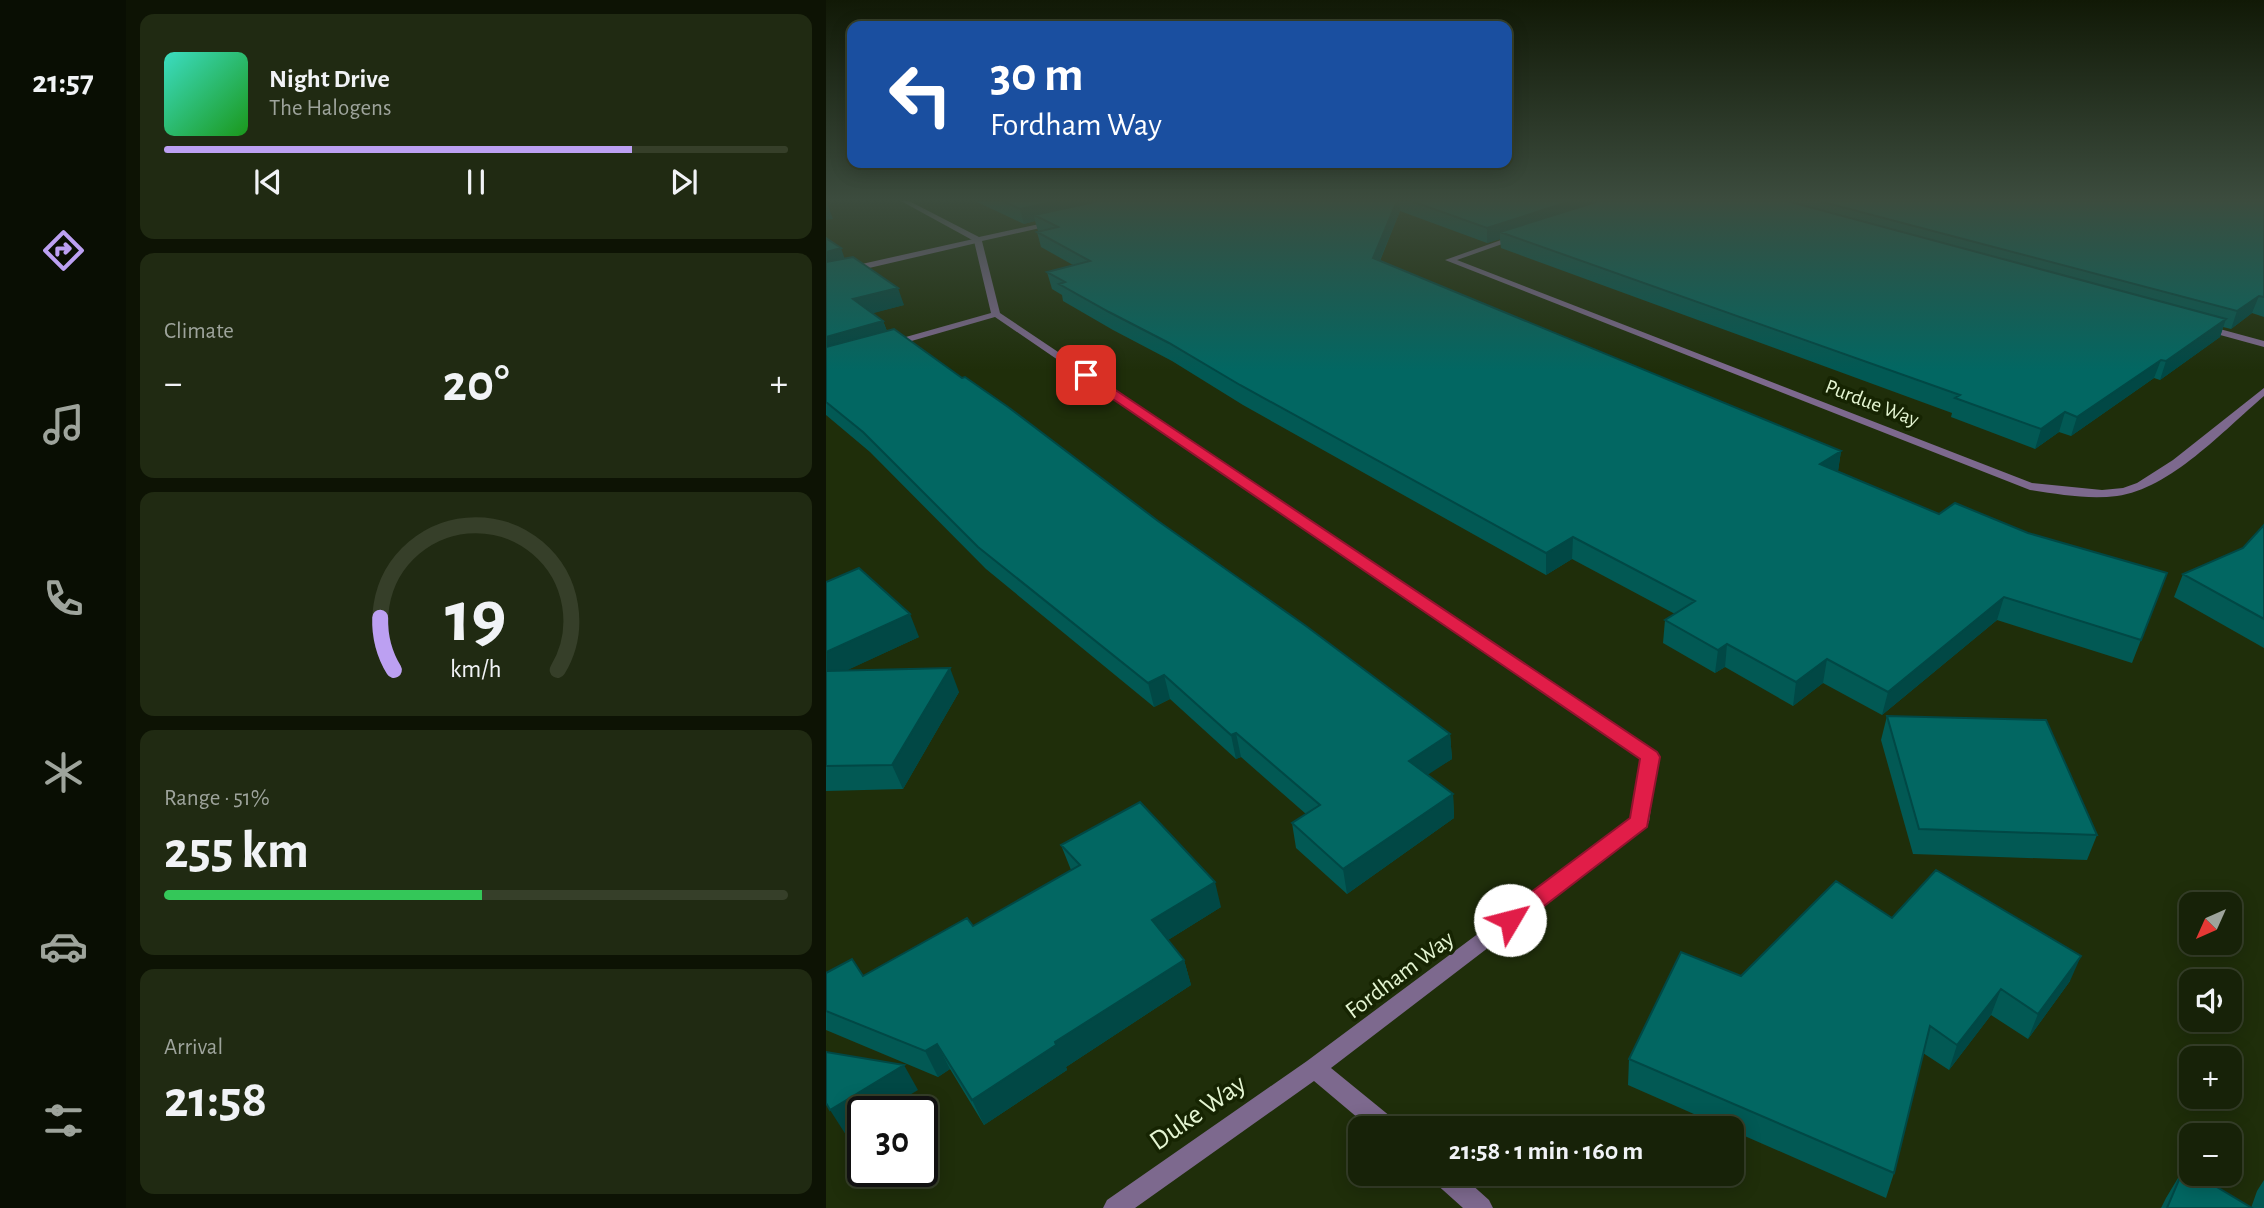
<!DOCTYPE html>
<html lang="en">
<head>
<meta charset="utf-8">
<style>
	body { margin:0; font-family:"Alegreya Sans",sans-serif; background:#202a12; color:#f1f3f6; height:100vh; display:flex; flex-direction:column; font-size:26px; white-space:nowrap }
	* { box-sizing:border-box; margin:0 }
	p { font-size:23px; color:#9ea49c }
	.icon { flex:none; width:38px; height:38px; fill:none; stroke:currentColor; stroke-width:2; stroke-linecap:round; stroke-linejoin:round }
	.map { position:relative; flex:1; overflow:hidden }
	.details { display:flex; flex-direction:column; gap:14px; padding:14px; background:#0d1304; width:700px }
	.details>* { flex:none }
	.top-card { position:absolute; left:21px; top:21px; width:665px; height:147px; border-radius:14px; box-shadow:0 4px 18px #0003,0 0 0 2px #363f29; background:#1a4fa0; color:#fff; overflow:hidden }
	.needle { width:46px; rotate:225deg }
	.tools { position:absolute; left:1353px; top:892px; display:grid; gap:14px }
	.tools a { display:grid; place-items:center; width:63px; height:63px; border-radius:14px; background:#172208; box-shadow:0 4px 18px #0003,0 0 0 2px #363f29; font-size:35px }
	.speed { position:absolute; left:21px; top:1096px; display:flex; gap:14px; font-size:35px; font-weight:700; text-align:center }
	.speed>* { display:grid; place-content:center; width:91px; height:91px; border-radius:50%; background:#172208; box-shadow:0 4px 18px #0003,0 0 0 2px #363f29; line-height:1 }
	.speed .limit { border:4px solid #111; border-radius:10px; background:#fff; color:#111 }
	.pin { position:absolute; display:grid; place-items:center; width:60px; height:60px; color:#fff; margin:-30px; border-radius:14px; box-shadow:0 4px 10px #0006 }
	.me { position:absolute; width:77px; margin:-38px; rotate:53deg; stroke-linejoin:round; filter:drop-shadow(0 0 5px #0008) }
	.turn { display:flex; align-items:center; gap:24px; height:147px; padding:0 28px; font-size:32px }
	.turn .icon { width:91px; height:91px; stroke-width:2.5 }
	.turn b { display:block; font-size:49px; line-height:60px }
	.big { font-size:52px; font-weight:700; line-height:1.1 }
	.details .card { flex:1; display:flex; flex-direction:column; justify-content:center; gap:10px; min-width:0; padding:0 24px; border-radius:14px; background:#202a12 }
	.details .dial { align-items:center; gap:0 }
	.dial svg { height:182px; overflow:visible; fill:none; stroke:#363f29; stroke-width:7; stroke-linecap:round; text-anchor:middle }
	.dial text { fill:#f1f3f6; stroke:none }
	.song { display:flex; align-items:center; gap:21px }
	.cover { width:84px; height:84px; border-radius:10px; background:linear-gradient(135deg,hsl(170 70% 55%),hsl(120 70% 35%)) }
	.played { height:7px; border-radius:4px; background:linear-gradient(90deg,#bca0f2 75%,#363f29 75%) }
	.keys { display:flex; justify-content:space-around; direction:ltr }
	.heat { display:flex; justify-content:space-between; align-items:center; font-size:38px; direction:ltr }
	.charge { height:10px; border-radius:5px; background:linear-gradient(90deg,#34c759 51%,#363f29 0) }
	.trip { position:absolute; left:522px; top:1116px; width:396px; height:70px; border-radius:14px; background:#172208; box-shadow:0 4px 18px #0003,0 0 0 2px #363f29; font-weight:700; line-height:70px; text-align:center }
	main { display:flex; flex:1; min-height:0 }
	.menu { display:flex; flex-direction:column; width:126px; justify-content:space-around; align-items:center; background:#090e03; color:#9ea49c }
	.menu .icon { width:49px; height:49px }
	.menu .current { color:#bca0f2 }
	.menu b { font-size:32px; color:#f1f3f6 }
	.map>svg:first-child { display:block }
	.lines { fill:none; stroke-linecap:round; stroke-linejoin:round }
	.lane { fill:#7d698e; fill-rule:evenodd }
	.street { fill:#7d698e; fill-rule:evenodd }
	.wall { fill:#025954 }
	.shaded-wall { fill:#014845 }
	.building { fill:#026762; stroke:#014845; stroke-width:2 }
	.route { fill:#e11d48; stroke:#92132f; stroke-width:2 }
	.labels { text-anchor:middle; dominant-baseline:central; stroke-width:7; stroke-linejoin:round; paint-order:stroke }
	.far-street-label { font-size:21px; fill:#e4f5d2; stroke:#162402 }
	.street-label { font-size:24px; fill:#e4f5d2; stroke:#162402 }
	.near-street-label { font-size:28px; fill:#e4f5d2; stroke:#162402 }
</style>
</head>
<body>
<main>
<nav class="menu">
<b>21:57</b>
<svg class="icon current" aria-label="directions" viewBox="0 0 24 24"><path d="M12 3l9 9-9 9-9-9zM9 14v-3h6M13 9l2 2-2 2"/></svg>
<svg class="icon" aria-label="music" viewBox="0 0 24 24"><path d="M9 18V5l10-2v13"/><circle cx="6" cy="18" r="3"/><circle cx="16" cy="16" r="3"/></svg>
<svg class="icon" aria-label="phone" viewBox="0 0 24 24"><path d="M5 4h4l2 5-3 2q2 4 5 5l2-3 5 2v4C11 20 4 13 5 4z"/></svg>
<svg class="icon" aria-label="climate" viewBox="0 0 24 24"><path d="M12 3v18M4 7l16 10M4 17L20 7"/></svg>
<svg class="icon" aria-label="car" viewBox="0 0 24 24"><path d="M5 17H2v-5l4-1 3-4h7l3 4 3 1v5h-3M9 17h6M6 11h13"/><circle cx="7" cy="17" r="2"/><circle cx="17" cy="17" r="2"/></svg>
<svg class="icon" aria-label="filters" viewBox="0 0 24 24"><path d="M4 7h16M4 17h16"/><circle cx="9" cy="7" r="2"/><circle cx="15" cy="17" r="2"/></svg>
</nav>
<section class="details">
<div class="card">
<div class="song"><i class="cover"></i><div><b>Night Drive</b><p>The Halogens</p></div></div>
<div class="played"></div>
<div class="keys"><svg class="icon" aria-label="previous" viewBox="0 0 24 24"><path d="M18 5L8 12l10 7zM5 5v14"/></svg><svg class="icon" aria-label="pause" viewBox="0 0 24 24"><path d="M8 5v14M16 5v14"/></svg><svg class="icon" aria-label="next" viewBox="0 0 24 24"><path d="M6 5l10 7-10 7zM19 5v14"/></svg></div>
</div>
<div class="card"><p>Climate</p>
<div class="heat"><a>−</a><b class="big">20°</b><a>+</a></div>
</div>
<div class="card dial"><svg viewBox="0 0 100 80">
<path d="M14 69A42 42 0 1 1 86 69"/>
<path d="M14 69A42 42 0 0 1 8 46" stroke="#bca0f2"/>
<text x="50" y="56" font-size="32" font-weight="700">19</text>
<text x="50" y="72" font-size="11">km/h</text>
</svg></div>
<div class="card"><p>Range · 51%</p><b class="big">255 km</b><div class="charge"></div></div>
<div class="card"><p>Arrival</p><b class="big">21:58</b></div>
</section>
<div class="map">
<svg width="1438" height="1208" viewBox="0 0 1438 1208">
	<rect width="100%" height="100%" fill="#1f2e0a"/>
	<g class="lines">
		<!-- lane -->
		<path class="lane" d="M152,238L156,240L155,242L0,278V272Z"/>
		<!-- street -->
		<path class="street" d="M75,201H83L153,237L232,220V224L156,241L174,313L830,753L832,757L823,822L820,827L505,1068L570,1121L573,1129H545L488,1081L309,1208H277L281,1200L481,1061L806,819L815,759L169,317L68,346H62V342L165,313L148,241Z
			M689,235L696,237L631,260L1206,483L1276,490L1297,488L1311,483L1347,460L1438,388V396C1398,430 1344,489 1291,496C1262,500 1232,494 1204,490L619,260Z
			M1379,325L1438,341V347L1376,330L1374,328Z
			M604,1174H634L663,1200L667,1208H637L608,1182Z"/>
	</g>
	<!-- wall -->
	<path class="wall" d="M149,201H1438V317L1426,313L1405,329L1397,327L1394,337L1334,380L1328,378L1245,436L1233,432L1209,449L1125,417L1126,413L675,248L674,239L661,243L574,211L554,261L1015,451L1012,471L1113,514L1202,533L1341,573L1306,663L1171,620L1056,715L997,683L967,706L899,667L889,673L837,643L839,620L849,614L746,559L720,575L417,405L346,361L287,330L237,301L236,295L226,289L221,272L247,265L215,247L211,232L212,231L209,221L198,224Z
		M0,238L18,258L78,305L46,313L57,321L61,331L332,521L624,734L626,759L601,774L627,794L628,818L521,894L470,848L466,823L480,814L415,757L410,759L344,699L328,707L160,569L44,452L0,415Z
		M1438,525V648L1348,597L1357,574L1417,548Z
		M0,582L93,637L21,670L133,692L77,789L0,791Z
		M1061,716L1271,835L1261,860L1087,854L1055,740Z
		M235,845L395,907L342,940L358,960L365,985L240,1067L241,1070L158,1125L124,1069L112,1077L0,1030V973L37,976L147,926L245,870Z
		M915,976L1244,981L1202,1039L1165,1015L1123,1070L1097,1053L1068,1173L1060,1198L905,1130V1129H902L802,1085L803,1059Z
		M1358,1168L1425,1208L1431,1191L1438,1180V1208H1335L1340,1198Z"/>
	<!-- shaded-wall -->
	<path class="shaded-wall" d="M230,201H299L208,215L209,221L198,224L194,209Z
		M571,201H573L574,211L548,274L547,258Z
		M745,201H791L674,232V239L661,243V228Z
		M1,203L7,219L0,220V204Z
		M15,248L21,265L0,270V252Z
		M72,288L78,305L33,317L27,299Z
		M1433,296L1426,313L1405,329L1411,311Z
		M1400,319L1394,337L1334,380L1340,361Z
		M57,321L64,339L0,357V337Z
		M1335,360L1328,378L1245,436L1251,417Z
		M1239,412L1233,432L1209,449L1215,429Z
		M1015,451L1012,471L994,464Z
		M747,537L746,559L720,575V553Z
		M1178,597L1171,620L1056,715L1062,692Z
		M84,614L93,637L0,680V652Z
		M901,644L899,667L889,673L892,650Z
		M1001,659L997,683L967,706L970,682Z
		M124,668L133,692L77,789L66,765Z
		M338,675L344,699L328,707L322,683Z
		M410,733L415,757L410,759L405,735Z
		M624,734L626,759L586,785L583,761Z
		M627,794L628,818L521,894L517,869Z
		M389,882L395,907L334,945L326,920Z
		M1255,956L1244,981L1202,1039L1212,1014Z
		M358,960L365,985L240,1067L241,1070L158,1125L146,1100L229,1042Z
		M1175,989L1165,1015L1123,1070L1131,1045Z
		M111,1044L124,1069L112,1077L99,1051Z
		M78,1065L92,1090L57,1111H37V1124L20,1135L4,1110Z"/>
	<!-- building -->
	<path class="building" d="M177,201H230L194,209Z
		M273,201H571L547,258L1015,451L994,464L1113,514L1129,503L1202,533L1341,573L1315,640L1178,597L1062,692L1001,659L970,682L901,644L892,650L839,620L869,601L747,537L720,553L414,385L343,343L283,312L233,284L239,282L221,272L264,261L211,232L232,227L208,215Z
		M585,201H745L661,228Z
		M773,201H961L1400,319L1340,361L1335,360L1251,417L1239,412L1215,429L1129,398L1134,395L674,232Z
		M993,201H1438V297L1433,296L1411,311Z
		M0,238L15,248L0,252Z
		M27,257L72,288L27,299L57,321L0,337V262Z
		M68,329L136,378L139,377L182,407L332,521L480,626L624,734L583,761L627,794L517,869L466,823L494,805L410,733L405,735L338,675L322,683L152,547L37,432L0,402V347Z
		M1438,525V619L1357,574L1417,548Z
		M33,568L84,614L0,652V582Z
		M124,668L66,765L0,766V671Z
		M1061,716L1220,720L1271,835L1093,829Z
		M314,802L389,882L326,920L358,960L229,1042L230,1045L146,1100L111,1044L99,1051L0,1011V973L26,959L37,976L141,918L147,926L254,865L235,845Z
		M1110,870L1255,956L1212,1014L1175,989L1131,1045L1104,1026L1068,1173L803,1059L855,952L915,976L1010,881L1066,918Z
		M0,1052L78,1065L4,1110L0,1103Z
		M1358,1168L1365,1172V1174H1369L1426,1208H1341Z"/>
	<!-- sky -->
	<linearGradient id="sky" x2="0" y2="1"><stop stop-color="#111906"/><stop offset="0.54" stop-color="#3c4c3e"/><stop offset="1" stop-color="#3c4c3e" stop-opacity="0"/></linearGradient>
	<rect width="1438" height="370" fill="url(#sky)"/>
	<!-- route -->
	<path class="route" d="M256,373H264L831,752L834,757L821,827L692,926L684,929L676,926L673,920L676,914L804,818L814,759L256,378Z"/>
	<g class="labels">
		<!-- far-street labels -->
		<g class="far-street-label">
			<text transform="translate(1046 403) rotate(21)">Purdue Way</text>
		</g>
		<!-- street labels -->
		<g class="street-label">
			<text transform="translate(574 975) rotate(-37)">Fordham Way</text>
		</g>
		<!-- near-street labels -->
		<g class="near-street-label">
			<text transform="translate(372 1113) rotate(-35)">Duke Way</text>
		</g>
	</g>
</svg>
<div class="tools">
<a><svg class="needle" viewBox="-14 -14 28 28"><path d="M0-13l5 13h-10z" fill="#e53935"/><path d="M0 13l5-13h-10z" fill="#9ea49c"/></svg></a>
<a><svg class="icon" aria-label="sound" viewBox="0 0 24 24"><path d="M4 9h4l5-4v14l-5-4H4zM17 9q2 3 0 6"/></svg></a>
<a>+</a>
<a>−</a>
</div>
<div class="speed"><div class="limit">30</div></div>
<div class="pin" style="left:260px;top:375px;background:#d93025"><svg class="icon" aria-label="arrive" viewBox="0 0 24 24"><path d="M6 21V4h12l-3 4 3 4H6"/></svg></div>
<svg class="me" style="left:684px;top:920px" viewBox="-20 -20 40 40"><circle r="19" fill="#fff"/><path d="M0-13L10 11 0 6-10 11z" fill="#e11d48"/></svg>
<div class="trip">21:58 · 1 min · 160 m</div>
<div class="top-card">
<div class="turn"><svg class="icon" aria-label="left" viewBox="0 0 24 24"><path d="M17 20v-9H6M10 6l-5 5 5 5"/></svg><div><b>30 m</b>Fordham Way</div></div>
</div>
</div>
</main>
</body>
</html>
